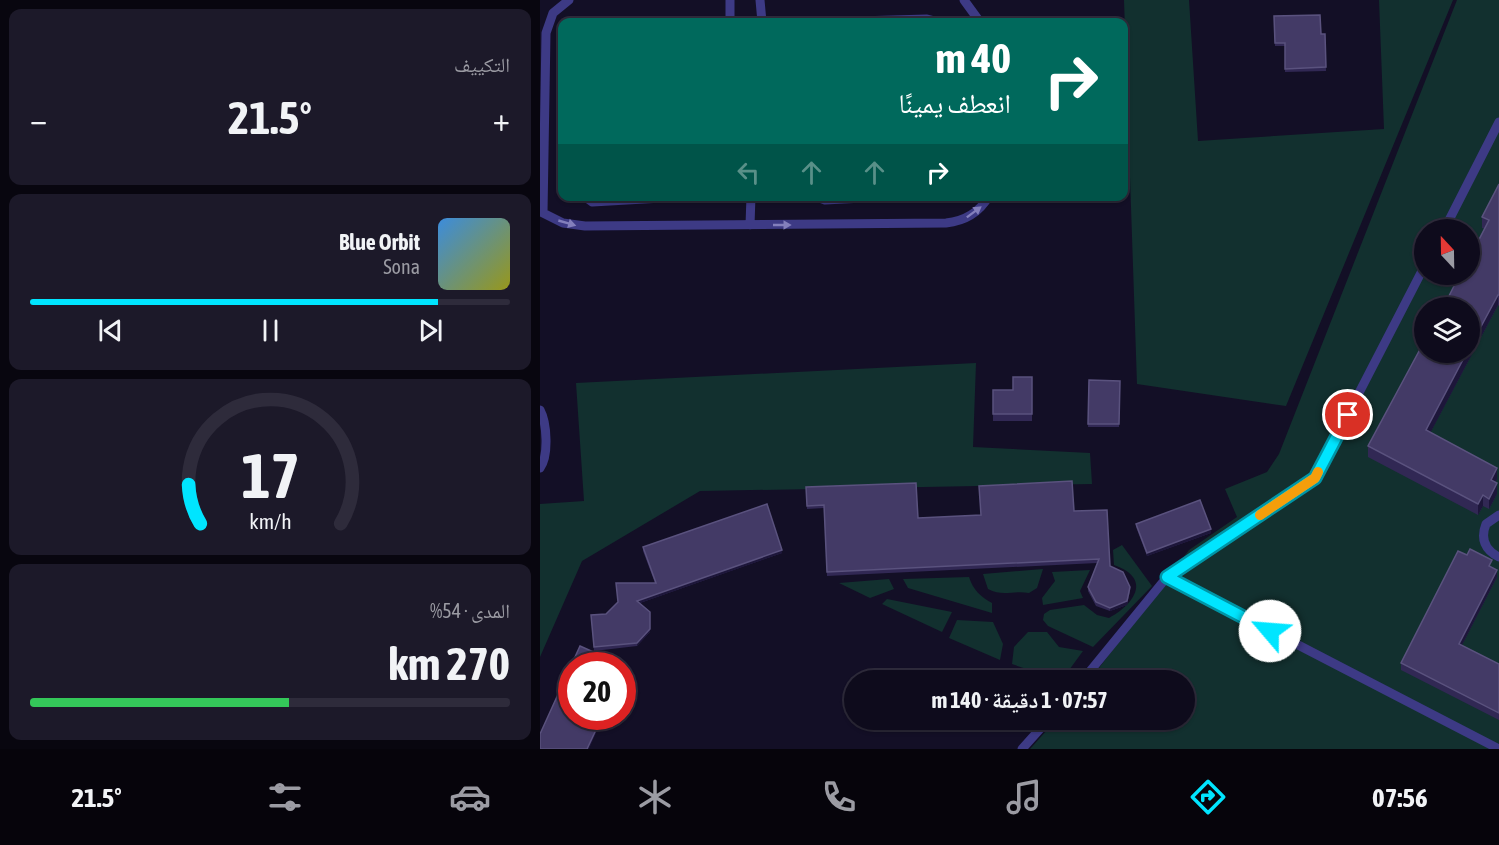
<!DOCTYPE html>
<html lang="ar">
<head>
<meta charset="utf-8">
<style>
	body { margin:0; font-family:"Asap Condensed","Noto Naskh Arabic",sans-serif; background:#1c1929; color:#f1f3f6; direction:rtl; height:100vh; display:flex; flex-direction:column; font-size:22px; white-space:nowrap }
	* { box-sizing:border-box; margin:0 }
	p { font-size:20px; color:#9b9ba3 }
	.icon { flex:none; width:33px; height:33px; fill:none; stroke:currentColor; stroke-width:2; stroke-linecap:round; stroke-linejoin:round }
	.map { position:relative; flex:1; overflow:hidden; direction:ltr }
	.side { display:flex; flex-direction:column; gap:9px; padding:9px; background:#08060f; width:540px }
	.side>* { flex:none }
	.hud { position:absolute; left:18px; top:18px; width:570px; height:183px; border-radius:12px; box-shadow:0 2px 4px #0004,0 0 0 2px #2e2b3b; direction:rtl; background:#00695c; color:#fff; overflow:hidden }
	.needle { width:39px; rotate:338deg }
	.controls { position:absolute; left:874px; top:219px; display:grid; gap:12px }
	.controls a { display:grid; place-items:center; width:66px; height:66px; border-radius:50%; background:#0e0b1c; box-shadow:0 2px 4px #0004,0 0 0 2px #2e2b3b; font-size:30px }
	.speed { position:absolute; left:18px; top:652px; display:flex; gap:12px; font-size:30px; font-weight:700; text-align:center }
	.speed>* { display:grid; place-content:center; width:78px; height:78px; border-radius:50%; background:#0e0b1c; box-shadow:0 2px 4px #0004,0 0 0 2px #2e2b3b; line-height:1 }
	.speed .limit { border:9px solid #d22; background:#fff; color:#111 }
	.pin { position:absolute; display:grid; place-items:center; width:51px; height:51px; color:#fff; margin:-26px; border:3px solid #fff; border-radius:50%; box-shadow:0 2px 6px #0007 }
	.me { position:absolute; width:66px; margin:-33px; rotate:297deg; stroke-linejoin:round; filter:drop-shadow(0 0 4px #0008) }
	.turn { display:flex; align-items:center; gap:21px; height:126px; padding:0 18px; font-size:27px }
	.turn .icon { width:78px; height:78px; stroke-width:2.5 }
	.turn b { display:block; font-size:42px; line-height:51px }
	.lanes { display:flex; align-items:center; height:57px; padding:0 18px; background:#0003; justify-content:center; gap:30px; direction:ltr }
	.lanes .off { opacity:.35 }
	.big { font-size:45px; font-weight:700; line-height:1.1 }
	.side .widget { flex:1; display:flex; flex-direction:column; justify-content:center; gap:9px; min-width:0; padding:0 21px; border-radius:12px; background:#1c1929 }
	.side .dial { align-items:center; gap:0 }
	.dial svg { height:156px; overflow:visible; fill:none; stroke:#2e2b3b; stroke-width:7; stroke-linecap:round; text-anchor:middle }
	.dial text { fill:#f1f3f6; stroke:none }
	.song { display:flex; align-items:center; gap:18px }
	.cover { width:72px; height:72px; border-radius:9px; background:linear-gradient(135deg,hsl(210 70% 55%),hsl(60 70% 35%)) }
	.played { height:6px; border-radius:3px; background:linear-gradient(90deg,#00e5ff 85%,#2e2b3b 85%) }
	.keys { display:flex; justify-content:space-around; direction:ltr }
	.heat { display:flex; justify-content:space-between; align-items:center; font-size:33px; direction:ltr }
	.charge { height:9px; border-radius:4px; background:linear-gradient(90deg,#34c759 54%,#2e2b3b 0) }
	.trip { position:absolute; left:304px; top:670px; width:351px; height:60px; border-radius:30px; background:#0e0b1c; box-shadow:0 2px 4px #0004,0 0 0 2px #2e2b3b; font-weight:700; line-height:60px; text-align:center; direction:rtl }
	.tabs { display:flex; height:96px; justify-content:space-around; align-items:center; background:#06040b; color:#9b9ba3 }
	.tabs .icon { width:42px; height:42px }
	.tabs .on { color:#00e5ff }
	.tabs b { font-size:27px; color:#f1f3f6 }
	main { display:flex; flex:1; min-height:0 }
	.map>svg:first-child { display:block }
	.green { fill:#12302f; fill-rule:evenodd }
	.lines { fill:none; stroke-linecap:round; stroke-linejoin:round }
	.service { stroke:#3d3a85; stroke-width:9 }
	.wall { fill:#312854 }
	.shaded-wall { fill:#1d163a }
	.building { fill:#433a66; stroke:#5a527e; stroke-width:1.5 }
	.oneway { fill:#837fbc }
	.route-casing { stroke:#0095a6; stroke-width:15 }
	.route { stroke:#00e5ff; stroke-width:10 }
	.slow { stroke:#f59e0b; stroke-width:10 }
</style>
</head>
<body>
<main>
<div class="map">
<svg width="959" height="749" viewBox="0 0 959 749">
	<rect width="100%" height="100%" fill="#130f26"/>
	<!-- green -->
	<path class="green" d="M584,0H649L658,141L844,129L839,0H913L746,406L597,384Z
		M917,0H959V749H490L516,720H645V681H549L649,550L697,517L685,489L727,472L739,454ZM885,230H930V274H885ZM885,308H930V352H885Z
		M436,363L433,447L550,453L552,484L160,491L42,561L0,657V504L44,501L36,383Z
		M582,545L612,586L553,647L508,626L503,620L504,614L510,610L544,605L557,615L569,618C595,604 612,578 574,565L573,550Z
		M503,569L497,588L489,593C474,590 463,597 448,589L443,574Z
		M550,570L540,591L543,598L503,605L502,598L515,581L512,572Z
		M429,577C433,590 441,597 452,603V613L368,588L363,579Z
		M349,579L354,589L330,598L299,583Z
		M347,599L412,612L402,632L342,604Z
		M417,620L453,622L463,644L460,660L409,638Z
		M488,632H507L519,647L543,651L521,681L472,664L474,647Z"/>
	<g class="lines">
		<!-- service -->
		<path class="service" d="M29,0L13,13L6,33L3,213L23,223L45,226L406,223C425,221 439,213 449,196
			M220,0L222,22
			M424,0L440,22
			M190,22V0
			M283,22L387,19L399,22
			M44,196L52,202L157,196
			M274,196L285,200L361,196
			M210,225L211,196
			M904,230L959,122
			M0,410C7,423 9,456 0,468
			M959,515L946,524C940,539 945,550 959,557
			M627,577L959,749
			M542,681L627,577L775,478L885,265
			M482,749L508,720"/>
	</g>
	<!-- wall -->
	<path class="wall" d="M734,16L781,34H785L786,71L745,72V46H735Z
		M959,184V306L958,305L890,433L957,479L955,482L957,494L949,509L943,506L938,515L828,457V446L945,229L942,228V217Z
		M492,377V421H453V390H473Z
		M549,380L580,381L579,427H548Z
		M266,487L378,518L534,511L570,566L590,591L587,605L570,611L556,606L548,591V587L557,563L287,576L284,508L267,509Z
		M596,524L671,533L607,556L596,527Z
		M103,547L242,553L100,603L110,612V632L97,646L54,651L51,615L66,614L115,583L103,551Z
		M952,567L957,577L922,645L959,664V720L861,670V663Z"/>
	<!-- shaded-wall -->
	<path class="shaded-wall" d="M958,295V305L886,441V430L927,352H930V347Z
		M957,468V479L951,491V480Z
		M957,483V494L949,509V499Z
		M943,495V506L938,515V504Z
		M671,529V533L607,556V553Z
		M242,550V553L97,604V601Z
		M957,570V577L919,651V644Z
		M590,587L587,605L570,611V608Z
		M110,629V632L97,646V643Z
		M62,717H63L49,749H47Z"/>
	<!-- building -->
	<path class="building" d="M780,15L781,34H785L786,67L745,69V43H735L734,16Z
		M959,184V295H958L930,347V308H903L920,274H930V257L949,220L942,217Z
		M885,340V352H927L886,430L957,468L951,480L957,483L949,499L943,495L938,504L828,446Z
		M473,377H492V414H453V390H473Z
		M549,380L580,381L579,424H548Z
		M532,481L534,511L567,510L570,566L583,572L590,587L587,601L570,608L556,602L548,587L559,559L287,572L284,505L267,506L266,487L376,483L378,518L441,515L439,486Z
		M660,500L671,529L607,553L596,524Z
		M227,504L242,550L97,601L110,612V629L97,643L54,647L51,615L66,614L78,602L76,583H116L103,547Z
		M930,549L952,560L949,566L957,570L919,644L959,664V713L861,663L918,551L927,555Z
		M40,646L85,666L82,671V666H32V717H62L47,749H0V734Z"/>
	<!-- one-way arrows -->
	<defs><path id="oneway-solid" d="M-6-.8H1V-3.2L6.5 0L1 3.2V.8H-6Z" transform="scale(1.5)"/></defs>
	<g class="oneway">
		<use href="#oneway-solid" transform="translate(434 212) rotate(-37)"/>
		<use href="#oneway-solid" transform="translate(27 223) rotate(16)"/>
		<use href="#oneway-solid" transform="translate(242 225)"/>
	</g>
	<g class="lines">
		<defs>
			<path id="route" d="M730,631L627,577L775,478L808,415"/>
		</defs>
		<!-- route casing -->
		<use href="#route" class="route-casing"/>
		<!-- route -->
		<use href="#route" class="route"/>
		<!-- slow -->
		<path class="slow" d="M720,515L775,478L778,472"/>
	</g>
</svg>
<div class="controls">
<a><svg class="needle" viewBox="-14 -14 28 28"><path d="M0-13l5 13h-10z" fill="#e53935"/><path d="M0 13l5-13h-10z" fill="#9b9ba3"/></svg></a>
<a><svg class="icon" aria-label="layers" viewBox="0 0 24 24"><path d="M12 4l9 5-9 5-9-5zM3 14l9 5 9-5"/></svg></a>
</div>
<div class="speed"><div class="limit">20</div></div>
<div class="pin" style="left:808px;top:415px;background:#d93025"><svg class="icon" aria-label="arrive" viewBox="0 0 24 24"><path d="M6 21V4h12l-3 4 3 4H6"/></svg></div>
<svg class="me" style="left:730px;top:631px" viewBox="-20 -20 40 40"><circle r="19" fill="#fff"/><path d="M0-13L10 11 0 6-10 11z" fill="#00e5ff"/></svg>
<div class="trip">07:57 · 1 دقيقة · 140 m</div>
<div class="hud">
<div class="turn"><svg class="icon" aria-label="right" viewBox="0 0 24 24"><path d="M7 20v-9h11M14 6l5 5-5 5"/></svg><div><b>40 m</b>انعطف يمينًا</div></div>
<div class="lanes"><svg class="icon off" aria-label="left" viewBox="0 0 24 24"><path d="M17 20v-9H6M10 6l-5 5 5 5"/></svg><svg class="icon off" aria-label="ahead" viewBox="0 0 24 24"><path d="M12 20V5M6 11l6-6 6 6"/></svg><svg class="icon off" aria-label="ahead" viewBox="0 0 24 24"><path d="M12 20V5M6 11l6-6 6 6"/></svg><svg class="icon" aria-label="right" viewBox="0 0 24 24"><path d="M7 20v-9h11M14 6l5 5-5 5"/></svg></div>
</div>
</div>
<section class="side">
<div class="widget"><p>التكييف</p>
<div class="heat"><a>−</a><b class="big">21.5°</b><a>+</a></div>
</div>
<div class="widget">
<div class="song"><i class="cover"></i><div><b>Blue Orbit</b><p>Sona</p></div></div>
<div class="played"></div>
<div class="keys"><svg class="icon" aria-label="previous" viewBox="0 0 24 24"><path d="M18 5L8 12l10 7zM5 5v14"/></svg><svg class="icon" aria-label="pause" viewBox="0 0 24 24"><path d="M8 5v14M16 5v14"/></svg><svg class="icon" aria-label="next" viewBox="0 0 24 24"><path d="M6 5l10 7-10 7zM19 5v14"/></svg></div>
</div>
<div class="widget dial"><svg viewBox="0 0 100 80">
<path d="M14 69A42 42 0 1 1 86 69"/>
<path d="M14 69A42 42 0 0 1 8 49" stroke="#00e5ff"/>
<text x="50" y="56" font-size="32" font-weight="700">17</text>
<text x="50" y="72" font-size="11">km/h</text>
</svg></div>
<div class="widget"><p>المدى · 54%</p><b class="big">270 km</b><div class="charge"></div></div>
</section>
</main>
<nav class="tabs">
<b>07:56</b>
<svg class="icon on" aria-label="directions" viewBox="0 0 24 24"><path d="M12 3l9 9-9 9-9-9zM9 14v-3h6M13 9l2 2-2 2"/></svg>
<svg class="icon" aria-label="music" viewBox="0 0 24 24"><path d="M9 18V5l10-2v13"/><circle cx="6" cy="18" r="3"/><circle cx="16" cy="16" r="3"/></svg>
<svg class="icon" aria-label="phone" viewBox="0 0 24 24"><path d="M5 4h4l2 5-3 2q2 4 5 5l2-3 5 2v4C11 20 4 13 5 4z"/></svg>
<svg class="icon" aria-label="climate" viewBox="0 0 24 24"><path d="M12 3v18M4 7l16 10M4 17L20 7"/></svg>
<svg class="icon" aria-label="car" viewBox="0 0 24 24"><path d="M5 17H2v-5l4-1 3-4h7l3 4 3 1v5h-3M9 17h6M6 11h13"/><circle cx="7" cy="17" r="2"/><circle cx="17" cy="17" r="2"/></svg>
<svg class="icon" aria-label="filters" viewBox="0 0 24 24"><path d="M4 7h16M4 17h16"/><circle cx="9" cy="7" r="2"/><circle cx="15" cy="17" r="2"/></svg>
<b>21.5°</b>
</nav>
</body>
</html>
